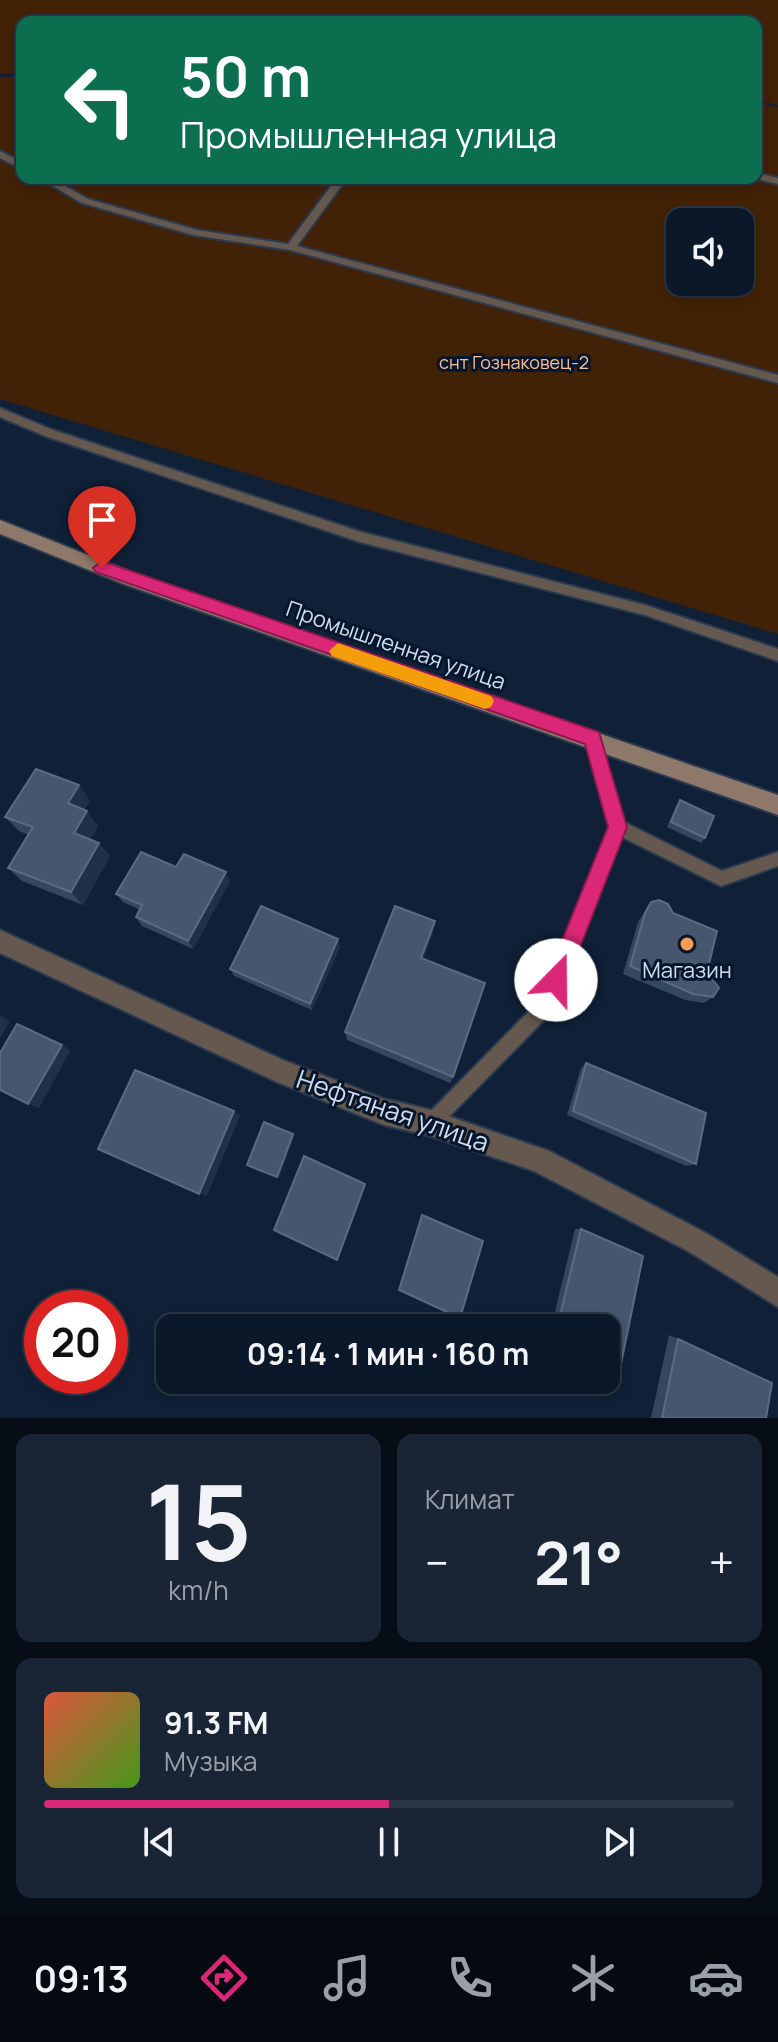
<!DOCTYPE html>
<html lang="ru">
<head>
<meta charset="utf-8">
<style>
	body { margin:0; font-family:Manrope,sans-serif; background:#192535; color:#f1f3f6; height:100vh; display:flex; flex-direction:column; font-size:30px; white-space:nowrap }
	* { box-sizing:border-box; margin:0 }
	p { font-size:26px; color:#9aa0a8 }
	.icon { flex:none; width:44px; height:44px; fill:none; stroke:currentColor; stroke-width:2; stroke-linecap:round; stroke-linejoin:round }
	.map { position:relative; height:1418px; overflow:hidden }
	.side { display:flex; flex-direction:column; gap:16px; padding:16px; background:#060d17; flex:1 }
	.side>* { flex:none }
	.guide { position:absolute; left:16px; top:16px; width:746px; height:168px; border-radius:16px; box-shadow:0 4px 12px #0003,0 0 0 2px #2b3746; background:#0b6e4f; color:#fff; overflow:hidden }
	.tools { position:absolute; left:666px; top:208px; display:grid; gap:16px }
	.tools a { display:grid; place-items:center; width:88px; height:88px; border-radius:16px; background:#0b1829; box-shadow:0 4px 12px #0003,0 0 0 2px #2b3746; font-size:40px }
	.speed { position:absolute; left:24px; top:1290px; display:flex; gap:16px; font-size:40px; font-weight:700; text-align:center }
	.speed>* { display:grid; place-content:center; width:104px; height:104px; border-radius:50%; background:#0b1829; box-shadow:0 4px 12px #0003,0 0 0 2px #2b3746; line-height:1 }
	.speed .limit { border:12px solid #d22; background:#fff; color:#111 }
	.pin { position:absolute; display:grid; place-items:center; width:68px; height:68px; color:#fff; margin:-82px -34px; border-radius:50% 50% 50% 0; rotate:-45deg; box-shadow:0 0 8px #0007 }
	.pin .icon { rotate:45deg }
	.me { position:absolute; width:88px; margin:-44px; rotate:22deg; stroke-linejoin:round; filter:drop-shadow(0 0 6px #0008) }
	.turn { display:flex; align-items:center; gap:28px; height:168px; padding:0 32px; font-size:36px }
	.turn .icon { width:104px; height:104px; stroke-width:2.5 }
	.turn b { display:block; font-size:56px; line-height:68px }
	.big { font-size:60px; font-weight:700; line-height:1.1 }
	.side .widget { flex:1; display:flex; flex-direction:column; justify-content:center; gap:12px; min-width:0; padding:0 28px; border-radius:16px; background:#192535 }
	.side .dial { align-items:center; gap:0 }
	.dial b { font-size:104px; line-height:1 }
	.song { display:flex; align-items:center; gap:24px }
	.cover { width:96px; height:96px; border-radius:12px; background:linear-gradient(135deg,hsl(10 70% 55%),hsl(100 70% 35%)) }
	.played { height:8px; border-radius:4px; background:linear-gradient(90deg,#db2777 50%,#2b3746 50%) }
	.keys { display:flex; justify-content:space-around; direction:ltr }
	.heat { display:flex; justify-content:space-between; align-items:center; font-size:44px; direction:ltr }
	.side .tiles { flex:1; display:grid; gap:16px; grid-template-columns:1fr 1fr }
	.widget:last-child { grid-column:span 2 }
	.trip { position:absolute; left:156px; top:1314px; width:464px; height:80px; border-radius:16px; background:#0b1829; box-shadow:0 4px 12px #0003,0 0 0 2px #2b3746; font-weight:700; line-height:80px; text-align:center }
	.dock { display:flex; height:128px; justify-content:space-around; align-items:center; background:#040a10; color:#9aa0a8 }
	.dock .icon { width:56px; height:56px }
	.dock .current { color:#db2777 }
	.dock b { font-size:36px; color:#f1f3f6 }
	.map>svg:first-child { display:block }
	.green { fill:#422207; fill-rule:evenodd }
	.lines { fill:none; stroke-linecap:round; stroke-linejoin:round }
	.service-casing { stroke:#2a3a50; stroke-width:4 }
	.minor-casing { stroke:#2a3a50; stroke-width:4 }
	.secondary-casing { stroke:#2a3a50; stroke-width:4 }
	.service { fill:#65584f; fill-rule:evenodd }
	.minor { fill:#65584f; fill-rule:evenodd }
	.secondary { fill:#8d786a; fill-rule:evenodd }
	.wall { fill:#35465f }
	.shaded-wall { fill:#1f3048 }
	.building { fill:#45566e; stroke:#5b6b81; stroke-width:2 }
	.route { fill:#db2777; stroke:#8e194d; stroke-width:2 }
	.slow { fill:#f59e0b }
	.poi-dot { fill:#fc9d53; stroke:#06162c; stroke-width:3 }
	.labels { text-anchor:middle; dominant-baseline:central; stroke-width:6; stroke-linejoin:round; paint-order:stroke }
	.far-park-label { font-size:18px; fill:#f9c099; stroke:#06162c }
	.street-label { font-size:22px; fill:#d0dbeb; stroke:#06162c }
	.poi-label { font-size:22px; fill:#d0dbeb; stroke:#06162c }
	.near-street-label { font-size:26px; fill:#d0dbeb; stroke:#06162c }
</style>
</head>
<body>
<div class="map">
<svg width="778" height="1418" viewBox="0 0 778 1418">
	<rect width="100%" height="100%" fill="#0f2037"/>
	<!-- green -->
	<path class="green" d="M0,0H778V105L756,101V22H22V74L0,73Z
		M0,77H22V178H756V103L778,107V634L0,399ZM680,222H740V282H680Z"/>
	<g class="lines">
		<defs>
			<path id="service" d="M0,151L22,162V169L0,158Z
				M756,173L778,178V184L753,178H756Z
				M39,178H51L88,199L197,230L288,244L337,178H347L297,246L778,375V383L290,250L193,235L82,203Z
				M0,408L53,430L361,532L645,605L778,649V661L645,615L360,542L45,436L0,417Z
				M592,732L597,734L599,738L624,822L722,871L778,852V866L721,886L622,837L552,1012L437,1129L431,1132L425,1129L422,1123L425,1117L540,1000L610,827L585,738L587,734Z"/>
			<path id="minor" d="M0,930L283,1060L384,1099L431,1110L549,1151L706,1233L778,1277V1307L688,1251L534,1171L431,1136L384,1125L277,1082L0,953Z"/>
			<path id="secondary" d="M0,520L133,573L778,795V815L121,583L0,534Z"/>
		</defs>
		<!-- service casing -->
		<use href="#service" class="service-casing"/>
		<!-- minor casing -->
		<use href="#minor" class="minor-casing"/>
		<!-- secondary casing -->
		<use href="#secondary" class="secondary-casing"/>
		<!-- service -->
		<use href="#service" class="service"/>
		<!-- minor -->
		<use href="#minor" class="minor"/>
		<!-- secondary -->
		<use href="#secondary" class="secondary"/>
	</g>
	<!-- wall -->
	<path class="wall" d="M79,785L90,801L84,810L98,826L90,839L110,856L83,905L22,881L8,868L29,835L19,831L5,817Z
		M680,800L705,838L701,843L667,827L676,806Z
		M176,867L230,881L193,949L142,926L136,917L140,910L123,902L116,894Z
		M651,902L707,972L713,997L704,1003L685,1000L623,974L638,922Z
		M433,933L423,959L453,1077L450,1083L347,1040L345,1032Z
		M340,947L312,1010L234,976L230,969Z
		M586,1063L696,1164L686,1166L567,1115L581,1068Z
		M575,1229H581L606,1328H551Z
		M669,1335L678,1339L766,1418H651Z"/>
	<!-- shaded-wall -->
	<path class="shaded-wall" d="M79,785L90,801L79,818L68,803Z
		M87,811L98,826L86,847L74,833Z
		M99,843L110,856L83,905L71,892Z
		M226,872L230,881L193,949L188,941Z
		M435,921L433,933L420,968L421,958Z
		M338,939L340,947L312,1010L310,1004Z
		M0,1015L10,1021L0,1038Z
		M62,1045L71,1050L39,1108L28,1104Z
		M234,1111L240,1116L207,1196L199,1194Z
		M293,1134L295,1135L279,1178L277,1177Z
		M365,1184L366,1186L338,1259L337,1260Z"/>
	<!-- building -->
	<path class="building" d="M36,769L79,785L68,803L87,811L74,833L99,843L71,892L8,868L33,827L5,817Z
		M680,800L714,816L705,838L671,822Z
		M141,852L176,867L184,854L226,872L188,941L136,917L142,905L116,894Z
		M659,900L668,904L673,913L717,931L707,972L719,988L713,997L693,994L630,966L645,913L651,902Z
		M261,906L338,939L310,1004L230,969Z
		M395,906L435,921L421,958L485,983L453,1077L345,1032Z
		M17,1024L62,1045L28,1104L0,1090V1053Z
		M586,1063L706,1113L696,1164L573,1111Z
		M135,1070L234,1111L199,1194L98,1149Z
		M264,1122L293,1134L277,1177L247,1165Z
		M304,1156L365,1184L337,1260L274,1230Z
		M422,1215L483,1241L460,1318L399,1290Z
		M581,1229L643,1256L621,1364L606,1357V1328H557Z
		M678,1339L772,1383L766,1418H662Z"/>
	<!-- route -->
	<path class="route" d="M102,561L599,732L627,827L564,988L556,991L549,988L546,980L608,827L585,744L96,572L93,568Z"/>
	<!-- slow -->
	<path class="slow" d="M338,643L491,696L494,701L491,707L485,709L332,656L329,651Z"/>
	<!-- markers -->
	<circle class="poi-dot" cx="687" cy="944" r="8"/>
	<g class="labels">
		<!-- far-park labels -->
		<g class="far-park-label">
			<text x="514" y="362">снт Гознаковец-2</text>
		</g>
		<!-- street labels -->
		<g class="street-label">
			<text transform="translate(396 645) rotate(19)">Промышленная улица</text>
		</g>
		<!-- poi labels -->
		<g class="poi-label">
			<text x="687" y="970">Магазин</text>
		</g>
		<!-- near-street labels -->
		<g class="near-street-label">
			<text transform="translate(393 1110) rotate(19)">Нефтяная улица</text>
		</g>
	</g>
</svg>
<div class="tools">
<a><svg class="icon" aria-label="sound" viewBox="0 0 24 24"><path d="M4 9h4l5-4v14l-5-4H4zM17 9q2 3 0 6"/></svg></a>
</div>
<div class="speed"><div class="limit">20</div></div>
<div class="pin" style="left:102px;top:568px;background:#d93025"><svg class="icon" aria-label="arrive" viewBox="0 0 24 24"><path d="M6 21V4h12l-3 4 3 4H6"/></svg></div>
<svg class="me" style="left:556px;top:980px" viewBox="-20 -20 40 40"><circle r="19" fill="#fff"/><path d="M0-13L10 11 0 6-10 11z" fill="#db2777"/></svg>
<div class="trip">09:14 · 1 мин · 160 m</div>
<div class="guide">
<div class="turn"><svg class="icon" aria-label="left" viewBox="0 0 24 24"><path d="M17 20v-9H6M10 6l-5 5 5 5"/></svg><div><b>50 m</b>Промышленная улица</div></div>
</div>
</div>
<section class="side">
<div class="tiles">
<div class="widget dial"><b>15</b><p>km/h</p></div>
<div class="widget"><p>Климат</p>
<div class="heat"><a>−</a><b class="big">21°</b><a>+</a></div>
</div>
<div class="widget">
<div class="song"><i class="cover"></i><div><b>91.3 FM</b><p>Музыка</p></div></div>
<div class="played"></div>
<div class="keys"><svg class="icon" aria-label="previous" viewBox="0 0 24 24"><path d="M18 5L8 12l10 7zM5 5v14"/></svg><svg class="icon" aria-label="pause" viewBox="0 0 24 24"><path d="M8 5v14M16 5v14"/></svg><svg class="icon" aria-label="next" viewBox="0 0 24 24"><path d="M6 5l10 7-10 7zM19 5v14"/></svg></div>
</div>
</div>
</section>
<nav class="dock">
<b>09:13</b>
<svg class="icon current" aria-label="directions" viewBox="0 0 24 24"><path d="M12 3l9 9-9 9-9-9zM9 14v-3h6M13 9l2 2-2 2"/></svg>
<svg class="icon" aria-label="music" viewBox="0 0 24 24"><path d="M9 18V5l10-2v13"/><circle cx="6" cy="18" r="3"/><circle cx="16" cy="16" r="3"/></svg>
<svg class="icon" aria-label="phone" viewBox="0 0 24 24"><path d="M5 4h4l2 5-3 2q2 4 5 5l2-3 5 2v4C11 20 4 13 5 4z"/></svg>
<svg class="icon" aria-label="climate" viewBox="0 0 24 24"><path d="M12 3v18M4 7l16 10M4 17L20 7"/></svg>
<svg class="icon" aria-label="car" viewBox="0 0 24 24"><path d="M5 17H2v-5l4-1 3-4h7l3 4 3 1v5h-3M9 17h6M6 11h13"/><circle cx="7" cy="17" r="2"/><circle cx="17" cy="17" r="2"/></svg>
</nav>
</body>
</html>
